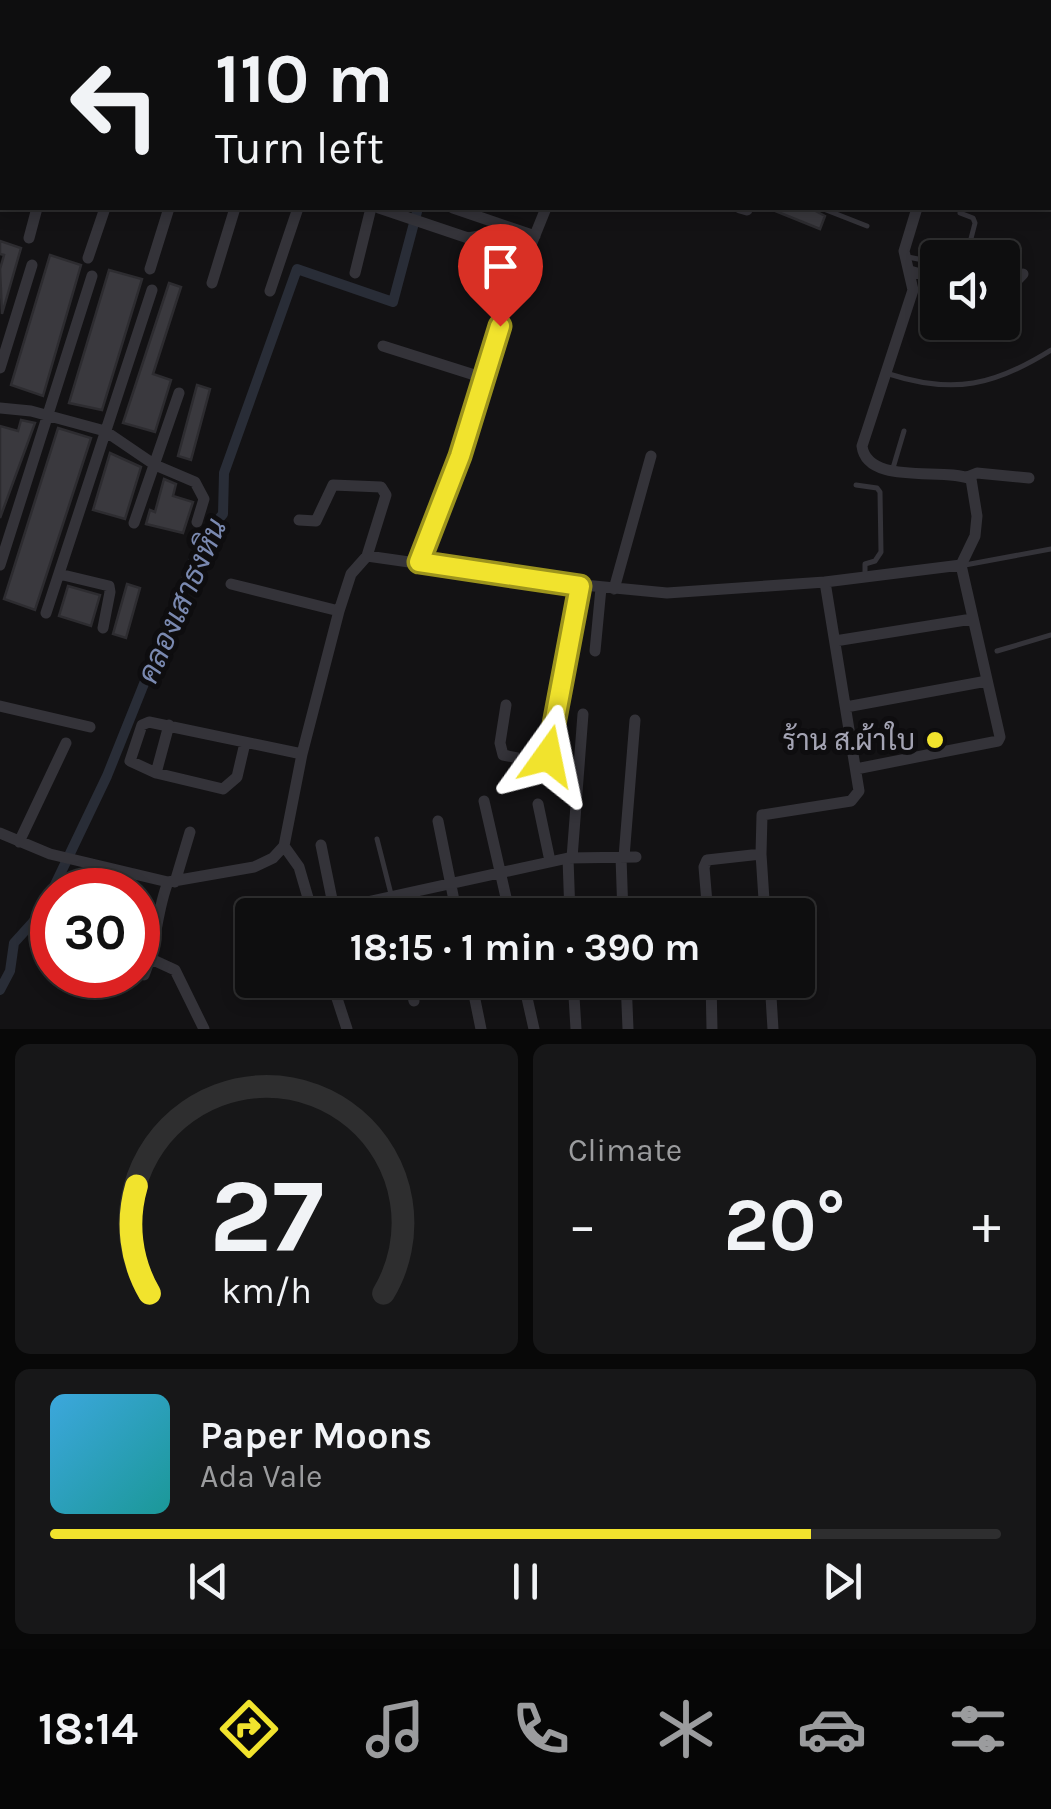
<!DOCTYPE html>
<html lang="en">
<head>
<meta charset="utf-8">
<style>
	body { margin:0; font-family:Karla,Sarabun,sans-serif; background:#171718; color:#f1f3f6; height:100vh; display:flex; flex-direction:column; font-size:38px; white-space:nowrap }
	* { box-sizing:border-box; margin:0 }
	p { font-size:32px; color:#9b9c9e }
	.icon { flex:none; width:55px; height:55px; fill:none; stroke:currentColor; stroke-width:2; stroke-linecap:round; stroke-linejoin:round }
	.map { position:relative; height:1029px; overflow:hidden }
	.sheet { display:flex; flex-direction:column; gap:15px; padding:15px; background:#080808; flex:1 }
	.sheet>* { flex:none }
	.hud { position:absolute; left:0px; top:0px; width:1052px; height:210px; box-shadow:0 5px 15px #0003,0 0 0 2px #2e2e2f; background:#0e0e0f; color:#f1f3f6; overflow:hidden }
	.fabs { position:absolute; left:920px; top:240px; display:grid; gap:20px }
	.fabs a { display:grid; place-items:center; width:100px; height:100px; border-radius:10px; background:#0e0e0f; box-shadow:0 5px 15px #0003,0 0 0 2px #2e2e2f; font-size:50px }
	.speed { position:absolute; left:30px; top:868px; display:flex; gap:20px; font-size:50px; font-weight:700; text-align:center }
	.speed>* { display:grid; place-content:center; width:130px; height:130px; border-radius:50%; background:#0e0e0f; box-shadow:0 5px 15px #0003,0 0 0 2px #2e2e2f; line-height:1 }
	.speed .limit { border:15px solid #d22; background:#fff; color:#111 }
	.pin { position:absolute; display:grid; place-items:center; width:85px; height:85px; color:#fff; margin:-102px -42px; border-radius:50% 50% 50% 0; rotate:-45deg; box-shadow:0 0 10px #0007 }
	.pin .icon { rotate:45deg }
	.me { position:absolute; width:110px; margin:-55px; rotate:12deg; stroke-linejoin:round; filter:drop-shadow(0 0 8px #0008) }
	.turn { display:flex; align-items:center; gap:35px; height:210px; padding:0 50px; font-size:45px }
	.turn .icon { width:130px; height:130px; stroke-width:2.5 }
	.turn b { display:block; font-size:70px; line-height:85px }
	.big { font-size:75px; font-weight:700; line-height:1.1 }
	.sheet .card { flex:1; display:flex; flex-direction:column; justify-content:center; gap:15px; min-width:0; padding:0 35px; border-radius:15px; background:#171718 }
	.sheet .dial { align-items:center; gap:0 }
	.dial svg { height:260px; overflow:visible; fill:none; stroke:#2e2e2f; stroke-width:7; stroke-linecap:round; text-anchor:middle }
	.dial text { fill:#f1f3f6; stroke:none }
	.song { display:flex; align-items:center; gap:30px }
	.cover { width:120px; height:120px; border-radius:15px; background:linear-gradient(135deg,hsl(200 70% 55%),hsl(180 70% 35%)) }
	.played { height:10px; border-radius:5px; background:linear-gradient(90deg,#f1e32d 80%,#2e2e2f 80%) }
	.keys { display:flex; justify-content:space-around; direction:ltr }
	.heat { display:flex; justify-content:space-between; align-items:center; font-size:55px; direction:ltr }
	.sheet .tiles { flex:1; display:grid; gap:15px; grid-template-columns:1fr 1fr }
	.card:last-child { grid-column:span 2 }
	.trip { position:absolute; left:235px; top:898px; width:580px; height:100px; border-radius:10px; background:#0e0e0f; box-shadow:0 5px 15px #0003,0 0 0 2px #2e2e2f; font-weight:700; line-height:100px; text-align:center }
	.tab-bar { display:flex; height:160px; justify-content:space-around; align-items:center; background:#060606; color:#9b9c9e }
	.tab-bar .icon { width:70px; height:70px }
	.tab-bar .selected { color:#f1e32d }
	.tab-bar b { font-size:45px; color:#f1f3f6 }
	.map>svg:first-child { display:block }
	.lines { fill:none; stroke-linecap:round; stroke-linejoin:round }
	.canal { stroke:#292d37; stroke-width:10 }
	.building { fill:#3a393e; stroke:#2d2c30; stroke-width:2.5 }
	.path { stroke:#393940; stroke-width:2.5; stroke-dasharray:5 8; stroke-linecap:butt }
	.service { stroke:#343339; stroke-width:5 }
	.minor { stroke:#343339; stroke-width:11 }
	.route-casing { stroke:#9d941d; stroke-width:25 }
	.route { stroke:#f1e32d; stroke-width:18 }
	.poi-dot { fill:#f1e32d; stroke:#0e0d0f; stroke-width:4 }
	.labels { text-anchor:middle; dominant-baseline:central; stroke-width:10; stroke-linejoin:round; paint-order:stroke }
	.poi-label { font-size:28px; fill:#a4a4b4; stroke:#0e0d0f; text-anchor:end }
	.water-label { font-size:30px; font-style:italic; fill:#7a89b0; stroke:#0e0d0f }
</style>
</head>
<body>
<div class="map">
<svg width="1051" height="1029" viewBox="0 0 1051 1029">
	<rect width="100%" height="100%" fill="#131214"/>
	<g class="lines">
		<!-- canal -->
		<path class="canal" d="M479,2L480,0
			M0,990L10,971L14,943L42,912L107,776L202,539L223,514L224,473L297,269L393,302L418,208"/>
	</g>
	<!-- building -->
	<path class="building" d="M768,208H810L825,216L820,229Z
		M0,241L21,248L2,314L0,269L4,255L0,254Z
		M50,255L81,265L43,396L11,385Z
		M109,270L142,279L102,410L69,403Z
		M169,283L181,287L153,374L171,380L155,432L123,423Z
		M197,385L210,389L191,460L178,456Z
		M21,420L35,423L0,518V426L18,431Z
		M58,428L91,438L35,610L4,599Z
		M110,453L141,467L125,519L93,510Z
		M164,479L176,484L173,496L193,502L183,533L146,524L150,510L155,512Z
		M127,584L140,588L126,638L113,634Z
		M68,586L100,595L91,626L59,616Z"/>
	<g class="lines">
		<!-- path -->
		<path class="path" d="M488,2L490,0"/>
		<!-- service -->
		<path class="service" d="M566,0L568,2
			M458,2L459,0
			M628,2L629,0
			M750,2L751,0
			M856,2L857,0
			M889,2L890,0
			M821,208L867,226
			M960,213L973,218L975,223L966,258
			M908,257L938,263
			M889,374C954,395 995,385 1051,350
			M893,468L904,431
			M856,485L877,488L880,492L881,552L875,561L865,564V574
			M965,565L1051,549
			M997,651L1051,635
			M377,839L391,894"/>
		<!-- minor -->
		<path class="minor" d="M674,2L675,0
			M725,2L726,0
			M1050,31L1051,28
			M0,156H2
			M379,208L468,238
			M453,208L535,236
			M740,208L747,210
			M29,238L37,208
			M88,258L105,208
			M522,268L479,252L468,238L485,235L529,253
			M150,269L169,208
			M910,271L938,279
			M355,273L371,208
			M212,283L235,208
			M270,291L298,208
			M1002,296L1023,274
			M383,346L484,378
			M0,368L32,265
			M0,408L31,411L105,431L155,465L195,482L204,499L197,522
			M967,477L977,473L1029,478
			M299,520L316,521L333,485L381,487L386,495L367,556
			M134,523L179,393
			M419,562L466,437L508,302L546,208
			M0,565L92,276
			M59,574L109,586L110,592L103,628
			M231,584L339,611
			M614,589L651,456
			M46,613L152,290
			M835,641L972,619
			M595,651L601,588
			M506,705L500,743L503,755L533,761L545,759L552,742L581,586
			M0,706L90,727
			M846,707L987,681
			M245,743L237,777L223,789L156,773L130,761L142,725L149,722L302,754
			M856,769L998,741L1000,737L961,565L975,536L977,516L971,479C944,467 867,486 862,446L913,290L904,251L917,208
			M156,773L169,725
			M484,801L510,915
			M538,804L550,861
			M438,821L457,915
			M0,833L50,854L168,882L254,867L273,858L284,846L302,754L339,611L351,574L367,556L542,581L667,593L825,582L961,565
			M19,842L66,743
			M321,845L335,914
			M284,846L299,867L313,915
			M621,857L623,915
			M624,857L635,720
			M568,858L570,915
			M572,858L583,714
			M175,882L190,832
			M85,890L92,864
			M392,897L396,915
			M311,909L333,905L344,907L568,858L636,857
			M708,915L704,867L707,860L761,854
			M765,915L761,854L762,815L851,801L859,791L825,582
			M151,959L175,970L204,1029
			M144,975C157,945 156,912 168,882
			M331,980L347,1029
			M409,980L414,1001
			M471,980L481,1029
			M523,980L534,1029
			M573,980L576,1029
			M626,980L628,1029
			M711,980L712,1029
			M770,980L773,1029"/>
	</g>
	<g class="lines">
		<defs>
			<path id="route" d="M500,326L460,456L419,562L580,586L548,756"/>
		</defs>
		<!-- route casing -->
		<use href="#route" class="route-casing"/>
		<!-- route -->
		<use href="#route" class="route"/>
	</g>
	<!-- markers -->
	<circle class="poi-dot" cx="935" cy="740" r="10"/>
	<g class="labels">
		<!-- poi labels -->
		<g class="poi-label">
			<text x="915" y="740">ร้าน ส.ผ้าใบ</text>
		</g>
		<!-- water labels -->
		<g class="water-label">
			<text transform="translate(182 601) rotate(-66)">คลองเสาธงหิน</text>
		</g>
	</g>
</svg>
<div class="fabs">
<a><svg class="icon" aria-label="sound" viewBox="0 0 24 24"><path d="M4 9h4l5-4v14l-5-4H4zM17 9q2 3 0 6"/></svg></a>
</div>
<div class="speed"><div class="limit">30</div></div>
<div class="pin" style="left:500px;top:326px;background:#d93025"><svg class="icon" aria-label="arrive" viewBox="0 0 24 24"><path d="M6 21V4h12l-3 4 3 4H6"/></svg></div>
<svg class="me" style="left:548px;top:756px" viewBox="-20 -20 40 40"><path d="M0-17L14 15 0 8-14 15z" fill="#f1e32d" stroke="#fff" stroke-width="4"/></svg>
<div class="trip">18:15 · 1 min · 390 m</div>
<div class="hud">
<div class="turn"><svg class="icon" aria-label="left" viewBox="0 0 24 24"><path d="M17 20v-9H6M10 6l-5 5 5 5"/></svg><div><b>110 m</b>Turn left</div></div>
</div>
</div>
<section class="sheet">
<div class="tiles">
<div class="card dial"><svg viewBox="0 0 100 80">
<path d="M14 69A42 42 0 1 1 86 69"/>
<path d="M14 69A42 42 0 0 1 10 36" stroke="#f1e32d"/>
<text x="50" y="56" font-size="32" font-weight="700">27</text>
<text x="50" y="72" font-size="11">km/h</text>
</svg></div>
<div class="card"><p>Climate</p>
<div class="heat"><a>−</a><b class="big">20°</b><a>+</a></div>
</div>
<div class="card">
<div class="song"><i class="cover"></i><div><b>Paper Moons</b><p>Ada Vale</p></div></div>
<div class="played"></div>
<div class="keys"><svg class="icon" aria-label="previous" viewBox="0 0 24 24"><path d="M18 5L8 12l10 7zM5 5v14"/></svg><svg class="icon" aria-label="pause" viewBox="0 0 24 24"><path d="M8 5v14M16 5v14"/></svg><svg class="icon" aria-label="next" viewBox="0 0 24 24"><path d="M6 5l10 7-10 7zM19 5v14"/></svg></div>
</div>
</div>
</section>
<nav class="tab-bar">
<b>18:14</b>
<svg class="icon selected" aria-label="directions" viewBox="0 0 24 24"><path d="M12 3l9 9-9 9-9-9zM9 14v-3h6M13 9l2 2-2 2"/></svg>
<svg class="icon" aria-label="music" viewBox="0 0 24 24"><path d="M9 18V5l10-2v13"/><circle cx="6" cy="18" r="3"/><circle cx="16" cy="16" r="3"/></svg>
<svg class="icon" aria-label="phone" viewBox="0 0 24 24"><path d="M5 4h4l2 5-3 2q2 4 5 5l2-3 5 2v4C11 20 4 13 5 4z"/></svg>
<svg class="icon" aria-label="climate" viewBox="0 0 24 24"><path d="M12 3v18M4 7l16 10M4 17L20 7"/></svg>
<svg class="icon" aria-label="car" viewBox="0 0 24 24"><path d="M5 17H2v-5l4-1 3-4h7l3 4 3 1v5h-3M9 17h6M6 11h13"/><circle cx="7" cy="17" r="2"/><circle cx="17" cy="17" r="2"/></svg>
<svg class="icon" aria-label="filters" viewBox="0 0 24 24"><path d="M4 7h16M4 17h16"/><circle cx="9" cy="7" r="2"/><circle cx="15" cy="17" r="2"/></svg>
</nav>
</body>
</html>
